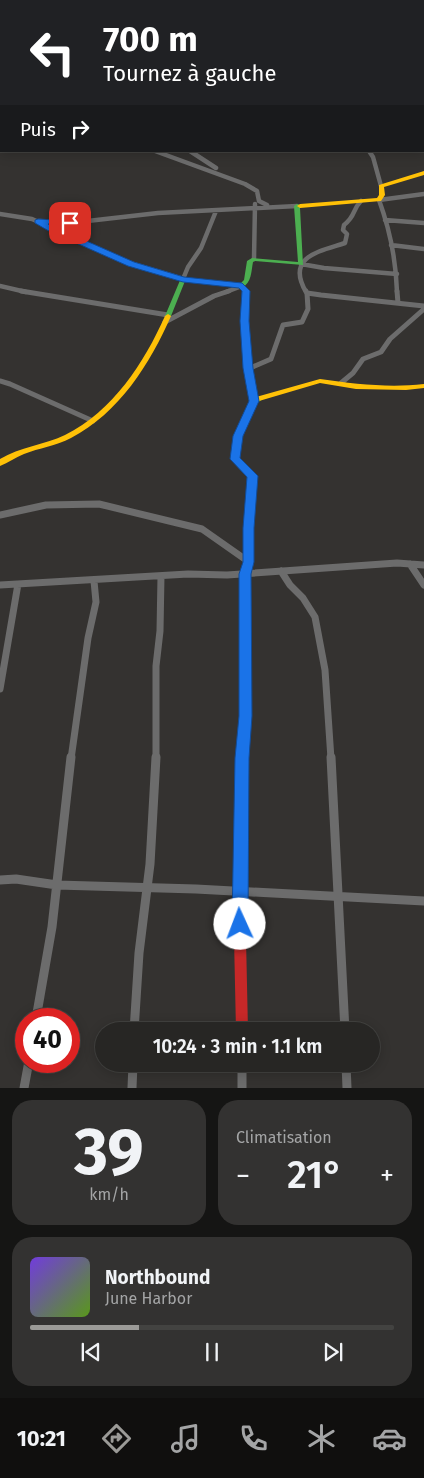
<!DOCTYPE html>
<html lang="fr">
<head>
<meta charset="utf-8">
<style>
	body { margin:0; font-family:"Fira Sans",sans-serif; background:#333231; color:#f1f3f6; height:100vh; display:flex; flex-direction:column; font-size:19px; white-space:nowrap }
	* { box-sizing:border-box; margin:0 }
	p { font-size:16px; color:#a4a5a6 }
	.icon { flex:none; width:28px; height:28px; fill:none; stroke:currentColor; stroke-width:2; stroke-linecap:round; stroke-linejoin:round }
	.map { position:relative; height:1088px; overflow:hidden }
	.drawer { display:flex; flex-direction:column; gap:12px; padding:12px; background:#151514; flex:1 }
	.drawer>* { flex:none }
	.banner { position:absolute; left:0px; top:0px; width:425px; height:152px; box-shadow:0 2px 12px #0003,0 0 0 1px #434341; background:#202124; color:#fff; overflow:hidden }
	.speed { position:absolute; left:15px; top:1008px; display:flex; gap:10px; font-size:25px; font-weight:700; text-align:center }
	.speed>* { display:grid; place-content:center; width:65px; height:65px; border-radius:50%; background:#272624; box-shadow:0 2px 12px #0003,0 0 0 1px #434341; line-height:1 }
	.speed .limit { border:8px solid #d22; background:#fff; color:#111 }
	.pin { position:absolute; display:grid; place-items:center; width:42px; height:42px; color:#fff; margin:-21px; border-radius:10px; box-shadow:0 2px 8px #0006 }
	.me { position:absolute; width:55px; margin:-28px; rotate:358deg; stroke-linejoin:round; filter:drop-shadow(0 0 4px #0008) }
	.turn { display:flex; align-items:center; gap:18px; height:105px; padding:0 20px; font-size:22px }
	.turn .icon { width:65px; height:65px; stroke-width:2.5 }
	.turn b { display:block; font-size:35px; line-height:42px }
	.then { display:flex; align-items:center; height:48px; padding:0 20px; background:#0003; gap:10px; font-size:19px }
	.big { font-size:38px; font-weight:600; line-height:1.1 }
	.drawer .widget { flex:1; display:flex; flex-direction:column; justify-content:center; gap:8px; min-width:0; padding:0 18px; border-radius:20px; background:#333231 }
	.drawer .dial { align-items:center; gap:0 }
	.dial b { font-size:65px; line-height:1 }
	.song { display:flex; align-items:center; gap:15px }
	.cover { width:60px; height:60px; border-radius:8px; background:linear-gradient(135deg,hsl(260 70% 55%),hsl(90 70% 35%)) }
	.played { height:5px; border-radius:2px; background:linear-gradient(90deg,#9b9a97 30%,#434341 30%) }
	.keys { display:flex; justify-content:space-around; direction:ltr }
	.heat { display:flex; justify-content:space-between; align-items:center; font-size:28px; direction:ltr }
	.drawer .tiles { flex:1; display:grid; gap:12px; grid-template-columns:1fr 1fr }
	.widget:last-child { grid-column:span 2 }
	.trip { position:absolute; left:95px; top:1022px; width:285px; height:50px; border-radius:25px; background:#272624; box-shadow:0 2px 12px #0003,0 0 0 1px #434341; font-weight:600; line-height:50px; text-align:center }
	.dock { display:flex; height:80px; justify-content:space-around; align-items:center; background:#100f0e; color:#a4a5a6 }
	.dock .icon { width:35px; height:35px }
	.dock .on { color:#9b9a97 }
	.dock b { font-size:22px; color:#f1f3f6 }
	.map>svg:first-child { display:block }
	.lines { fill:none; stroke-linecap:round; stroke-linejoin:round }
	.street-far3 { stroke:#6c6c6c; stroke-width:4.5 }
	.street-far2 { stroke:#6c6c6c; stroke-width:5 }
	.street-far1 { stroke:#6c6c6c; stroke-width:7 }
	.street { stroke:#6c6c6c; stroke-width:9 }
	.fast { fill:#4caf50; fill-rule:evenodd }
	.slow { fill:#ffc107; fill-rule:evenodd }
	.jam { fill:#c62828; fill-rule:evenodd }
	.route { fill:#1a73e8; stroke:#114b97 }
</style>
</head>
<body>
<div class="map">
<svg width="424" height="1088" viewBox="0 0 424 1088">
	<rect width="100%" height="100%" fill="#343230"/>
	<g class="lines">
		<!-- street-far3 -->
		<path class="street-far3" d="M155,151L245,184L257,191L259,201L267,205
			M190,151L216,168
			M369,151L373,157L381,186
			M0,214L32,219L126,262L183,279L188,267L201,248L216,211
			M385,220L424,223
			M39,221L70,223L158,213L297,206
			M391,245L424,249
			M254,259L255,204
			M301,264L324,268L397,274
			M0,286L26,292
			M226,292L242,286L246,292
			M306,292C285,256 321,251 345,243L347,234L343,230L344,225C356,216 352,210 361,201
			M397,292C396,260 390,230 379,200L424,194"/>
		<!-- street-far2 -->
		<path class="street-far2" d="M21,291L168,315
			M246,291L245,321L248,369L254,401
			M306,291L307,293L321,295L424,306
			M397,291L398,303
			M165,322L214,296L229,291
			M248,369L271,359L283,325L302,322L308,309L307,293
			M0,381L10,384L93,421
			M341,383L353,373L363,359L381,352L390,339L424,309"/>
		<!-- street-far1 -->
		<path class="street-far1" d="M0,515L46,505L99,504L202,529L249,562
			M410,564L424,585
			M281,571L290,585L303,598L315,617L325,670L331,759
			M0,585L188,574L227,575L397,563L424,565
			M0,689L18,584
			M71,759L88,638L96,602L94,581
			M156,759V666L160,631L161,576"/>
		<!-- street -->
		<path class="street" d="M331,757L345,1031
			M0,880L16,879L57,885L196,889L424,901
			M36,1019L52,927L71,757
			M134,1031L139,953L150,864L156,757
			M242,1064V1088
			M346,1064L347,1088
			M24,1088L29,1061
			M132,1088L133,1064"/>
		<!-- fast -->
		<path class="fast" d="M297,204L303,206L300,208L303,265L255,261L253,262C251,272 252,282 242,288L185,281L171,316L170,317H166L165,316L181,278L240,284L244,280L247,261L252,258L298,262L294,206Z
			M256,397H259L263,399L257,403L242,436L239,458L256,476L252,528L253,562L249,573V613L247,616L244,617L241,616L239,613L241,573L245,562L244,528L248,477L231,459L234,436L250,401Z"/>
		<!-- slow -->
		<path class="slow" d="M424,171V175L384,187L385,195L381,201L300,208L297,206L300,204L377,198L379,195V185Z
			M168,314L171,316C150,364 119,413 71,438C56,446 39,448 24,454C16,457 8,463 0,466V459C20,447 44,445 65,435C113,411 144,363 165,316Z
			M320,379C355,384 389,388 424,384V388L406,390L356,389L320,383L259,401L255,399L256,397Z
			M244,609L247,610L249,613L250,716L246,838L244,842L240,844L236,842L234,838L240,716L239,613L241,610Z"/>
		<!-- jam -->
		<path class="jam" d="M240,832L244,834L246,838L245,892L248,1031H236L233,892L234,838L236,834Z"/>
	</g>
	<!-- route -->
	<path class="route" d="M38,219L73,221V224L70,225L48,224L134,262L184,277L242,283L250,291L249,321L253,368L259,401L243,436L240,458L258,476L254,528V562L251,574L252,716L249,758L248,924L245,929L240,931L234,929L232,924L235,758L239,716V574L243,562V528L247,477L230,459L233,436L249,401L243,368L240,321L242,291L239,288L183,282L128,266L47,230L35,223V220Z"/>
</svg>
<div class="speed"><div class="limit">40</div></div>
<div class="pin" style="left:70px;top:223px;background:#d93025"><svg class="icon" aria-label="arrive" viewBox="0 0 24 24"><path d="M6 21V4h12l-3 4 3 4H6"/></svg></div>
<svg class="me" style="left:240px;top:924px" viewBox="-20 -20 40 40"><circle r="19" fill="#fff"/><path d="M0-13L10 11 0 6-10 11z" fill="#1a73e8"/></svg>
<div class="trip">10:24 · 3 min · 1.1 km</div>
<div class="banner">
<div class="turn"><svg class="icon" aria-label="left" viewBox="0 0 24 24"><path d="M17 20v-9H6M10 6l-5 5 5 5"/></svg><div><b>700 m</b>Tournez à gauche</div></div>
<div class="then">Puis<svg class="icon" aria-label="right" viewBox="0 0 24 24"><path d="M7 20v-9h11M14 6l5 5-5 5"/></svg></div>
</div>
</div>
<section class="drawer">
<div class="tiles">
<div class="widget dial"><b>39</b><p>km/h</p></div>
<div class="widget"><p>Climatisation</p>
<div class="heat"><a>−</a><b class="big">21°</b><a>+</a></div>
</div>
<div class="widget">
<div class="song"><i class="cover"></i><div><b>Northbound</b><p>June Harbor</p></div></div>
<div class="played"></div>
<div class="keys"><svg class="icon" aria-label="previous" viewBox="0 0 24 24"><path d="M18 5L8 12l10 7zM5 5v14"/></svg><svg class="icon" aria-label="pause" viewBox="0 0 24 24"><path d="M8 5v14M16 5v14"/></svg><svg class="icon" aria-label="next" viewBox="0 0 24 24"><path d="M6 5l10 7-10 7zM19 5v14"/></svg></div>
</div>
</div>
</section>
<nav class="dock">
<b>10:21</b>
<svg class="icon on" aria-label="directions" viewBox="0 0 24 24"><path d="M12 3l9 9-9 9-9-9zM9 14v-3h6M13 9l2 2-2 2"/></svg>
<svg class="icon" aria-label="music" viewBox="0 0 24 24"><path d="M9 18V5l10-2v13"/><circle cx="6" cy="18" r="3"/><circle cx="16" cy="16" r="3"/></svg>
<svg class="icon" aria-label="phone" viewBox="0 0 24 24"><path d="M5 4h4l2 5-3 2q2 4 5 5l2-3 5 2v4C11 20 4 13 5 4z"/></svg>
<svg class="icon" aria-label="climate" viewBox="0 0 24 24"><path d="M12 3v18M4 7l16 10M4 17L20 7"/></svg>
<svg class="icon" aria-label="car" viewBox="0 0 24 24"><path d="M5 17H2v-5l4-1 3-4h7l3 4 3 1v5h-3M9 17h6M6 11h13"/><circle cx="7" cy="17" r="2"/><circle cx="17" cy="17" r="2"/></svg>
</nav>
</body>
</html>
